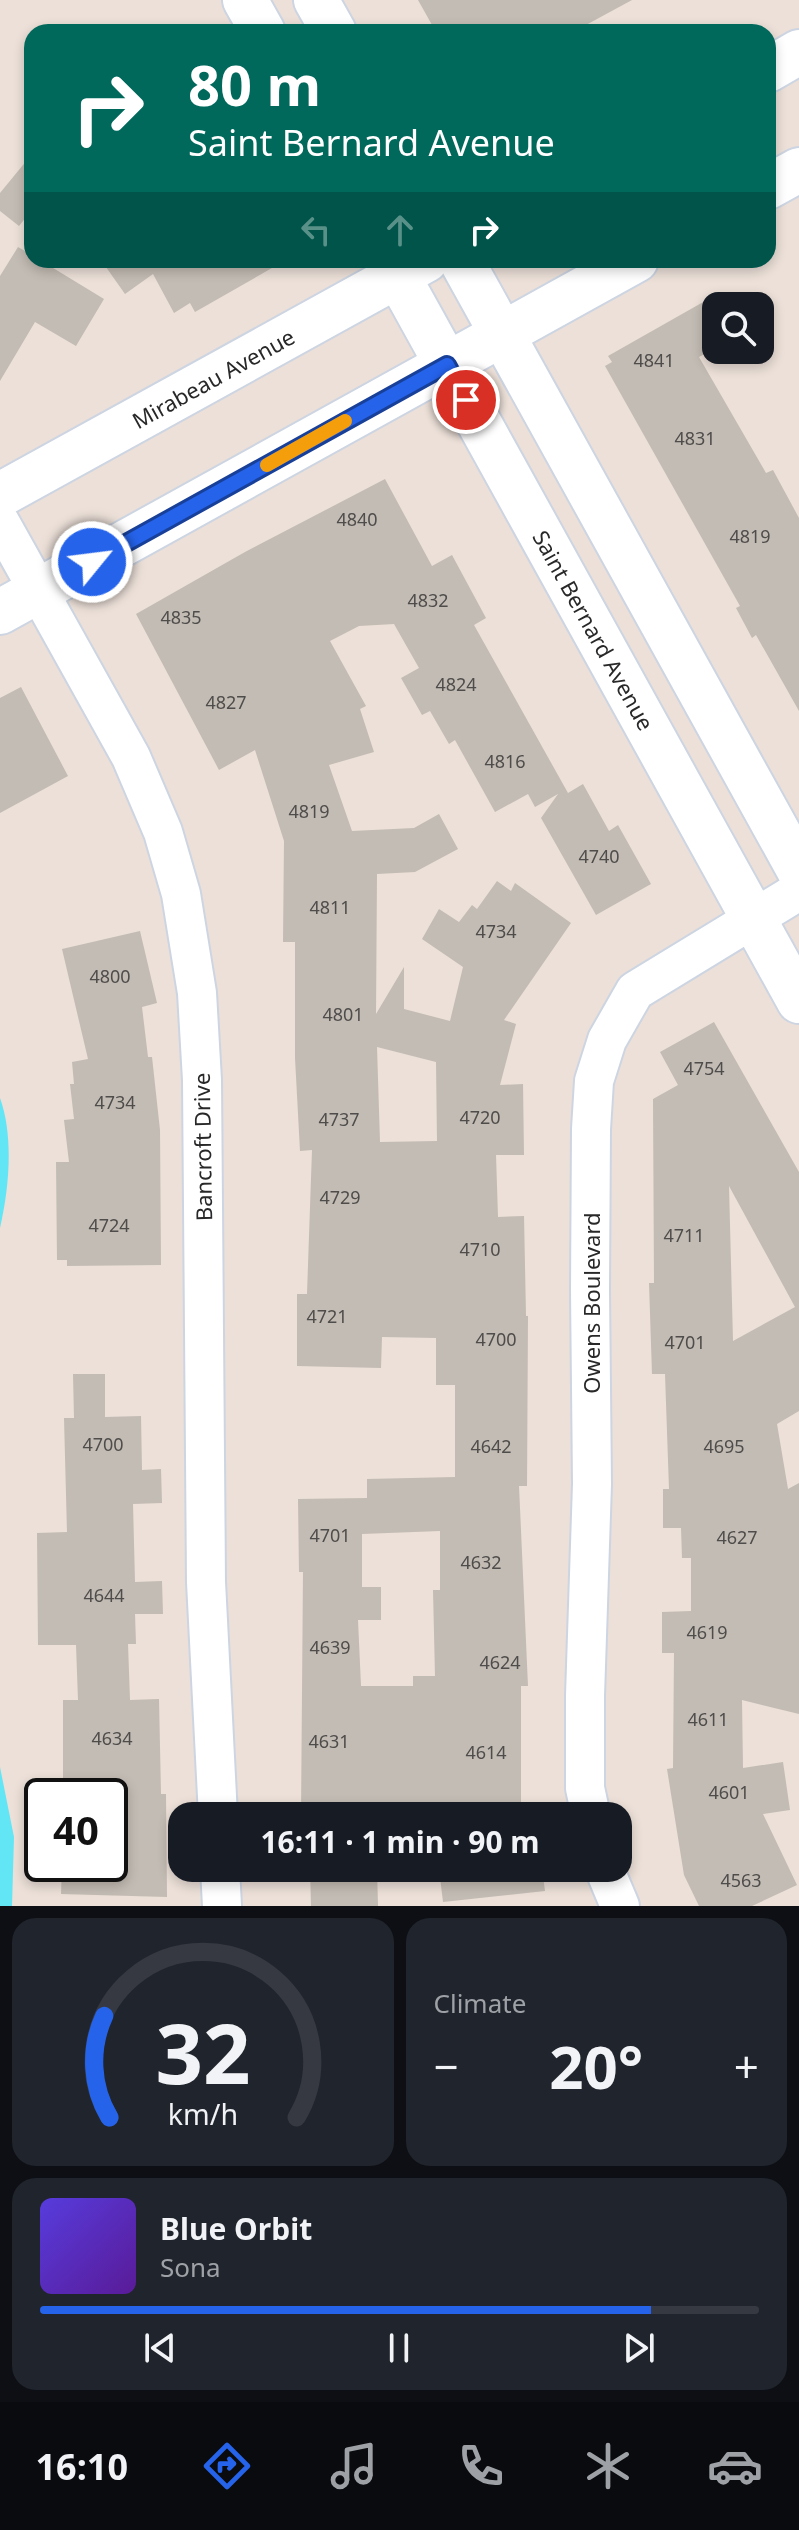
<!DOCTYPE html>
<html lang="en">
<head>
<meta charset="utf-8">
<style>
	body { margin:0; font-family:"Noto Sans",sans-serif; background:#20242c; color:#f1f3f6; height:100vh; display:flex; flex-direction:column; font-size:30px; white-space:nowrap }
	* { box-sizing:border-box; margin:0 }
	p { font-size:26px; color:#9ea1a6 }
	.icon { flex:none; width:44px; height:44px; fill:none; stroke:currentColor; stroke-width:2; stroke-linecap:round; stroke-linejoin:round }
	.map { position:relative; height:1906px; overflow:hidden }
	.side { display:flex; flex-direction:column; gap:12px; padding:12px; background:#0d0f14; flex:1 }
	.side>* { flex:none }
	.top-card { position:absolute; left:24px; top:24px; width:752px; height:244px; border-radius:24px; box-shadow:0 4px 12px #0003; background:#00695c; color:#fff; overflow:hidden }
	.controls { position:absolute; left:702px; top:292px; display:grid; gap:16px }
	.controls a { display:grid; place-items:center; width:72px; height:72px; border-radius:16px; background:#171b24; box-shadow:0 4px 12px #0003; font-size:40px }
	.speed { position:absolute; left:24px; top:1778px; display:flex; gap:16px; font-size:40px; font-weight:700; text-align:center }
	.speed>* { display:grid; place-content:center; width:104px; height:104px; border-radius:50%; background:#171b24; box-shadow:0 4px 12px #0003; line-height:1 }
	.speed .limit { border:4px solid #111; border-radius:12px; background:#fff; color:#111 }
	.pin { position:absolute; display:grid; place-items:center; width:68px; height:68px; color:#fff; margin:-34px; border:4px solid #fff; border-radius:50%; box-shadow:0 2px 8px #0007 }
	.me { position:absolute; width:88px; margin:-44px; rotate:61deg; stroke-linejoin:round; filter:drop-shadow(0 0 6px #0008) }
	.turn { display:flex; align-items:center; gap:28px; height:168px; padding:0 32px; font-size:36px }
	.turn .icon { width:104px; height:104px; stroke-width:2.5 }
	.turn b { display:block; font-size:56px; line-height:68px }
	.lanes { display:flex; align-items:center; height:76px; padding:0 32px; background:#0003; justify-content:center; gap:40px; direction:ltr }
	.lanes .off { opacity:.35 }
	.big { font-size:60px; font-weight:700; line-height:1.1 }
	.side .card { flex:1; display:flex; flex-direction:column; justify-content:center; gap:12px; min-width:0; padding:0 28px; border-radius:24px; background:#20242c }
	.side .dial { align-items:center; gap:0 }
	.dial svg { height:208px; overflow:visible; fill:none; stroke:#363941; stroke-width:7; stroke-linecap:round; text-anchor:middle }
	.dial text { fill:#f1f3f6; stroke:none }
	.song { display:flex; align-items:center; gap:24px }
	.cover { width:96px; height:96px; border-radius:12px; background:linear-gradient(135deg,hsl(250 70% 55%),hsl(270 70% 35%)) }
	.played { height:8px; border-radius:4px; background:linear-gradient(90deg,#2563eb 85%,#363941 85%) }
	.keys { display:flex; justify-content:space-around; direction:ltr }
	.heat { display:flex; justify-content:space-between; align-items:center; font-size:44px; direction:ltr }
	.side .tiles { flex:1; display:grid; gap:12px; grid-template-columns:1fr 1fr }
	.card:last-child { grid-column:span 2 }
	.trip { position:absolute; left:168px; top:1802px; width:464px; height:80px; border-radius:24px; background:#171b24; box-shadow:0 4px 12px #0003; font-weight:700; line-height:80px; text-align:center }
	.dock { display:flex; height:128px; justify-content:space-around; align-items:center; background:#090b0e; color:#9ea1a6 }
	.dock .icon { width:56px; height:56px }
	.dock .current { color:#2563eb }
	.dock b { font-size:36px; color:#f1f3f6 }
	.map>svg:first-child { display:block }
	.water { fill:#62e6f6 }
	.building { fill:#c3bcb4; fill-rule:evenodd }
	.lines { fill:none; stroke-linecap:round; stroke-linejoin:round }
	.minor-casing { stroke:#cdd5e2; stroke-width:42 }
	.tertiary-casing { stroke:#cdd5e2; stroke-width:48 }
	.secondary-casing { stroke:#cdd5e2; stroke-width:48 }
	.minor { stroke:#fff; stroke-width:38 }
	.tertiary { stroke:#fff; stroke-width:44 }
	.secondary { stroke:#fff; stroke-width:44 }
	.route-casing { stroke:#184099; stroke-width:20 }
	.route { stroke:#2563eb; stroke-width:14 }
	.slow { stroke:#f59e0b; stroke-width:14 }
	.labels { text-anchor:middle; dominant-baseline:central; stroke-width:6; stroke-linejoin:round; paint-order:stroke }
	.number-label { font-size:18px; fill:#4f4d4b }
	.street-label { font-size:22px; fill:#282828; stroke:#fff }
</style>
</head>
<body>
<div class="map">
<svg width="799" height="1906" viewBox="0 0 799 1906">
	<rect width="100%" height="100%" fill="#ece0d8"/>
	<!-- water -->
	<path class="water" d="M0,1098C14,1137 9,1189 0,1228Z
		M0,1767L14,1837L12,1906H0Z"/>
	<!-- building -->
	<path class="building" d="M418,0H632L573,32H436Z
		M32,154V210L19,226L0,211V193Z
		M18,247L32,255V260H40L104,299L76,346L35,322L0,381V276Z
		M101,260H286L195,312L190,303L174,313L153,274L125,294Z
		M705,301L716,322V348L699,357L766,473L773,470L799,518V711L756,635L752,638L736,608L740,606L605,366L612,362L608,356Z
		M385,479L432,566L452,555L486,618L474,625L568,793L583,784L609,831L618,825L651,884L596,915L541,818L558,794L535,807L528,794L495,812L455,740L449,744L430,711L422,715L401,678L419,668L394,624L359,626L330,641L366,706L360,709L374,752L329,765L352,831L414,828L439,814L458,849L415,872L377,874L376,1014L404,967V1009L450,1021L463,967L422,939L439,909L459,922L472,905L477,909L497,881L511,891L515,883L571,923L504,1020L516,1024L500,1085L523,1084L524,1155H496L498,1217L524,1216L526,1316H528L527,1486H519L528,1686H521V1816H301L303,1572H299L298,1499L367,1498V1479L455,1477V1385H436V1338L382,1337L381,1368L297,1366V1294H307L312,1150L300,1151L295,1058V942H283L284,841L255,750L219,770L136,614L245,552ZM377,1047L436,1062L437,1141L380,1142ZM440,1531V1590H433L435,1676H413V1686H361L358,1620H381V1587H362V1534Z
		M21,687L68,776L0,813V698Z
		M140,931L157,1003L142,1007L148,1057H152L160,1130L161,1265L67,1266V1260H57L56,1162H69L64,1120L74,1119L70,1084H74L72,1062L88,1059L62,949Z
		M714,1022L799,1172V1411L777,1424L788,1489L799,1483V1714L742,1700L743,1768L783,1762L790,1810L763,1814L797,1885L752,1906H699L684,1875L667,1769L673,1768L674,1653H662V1612L691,1611V1558H682L681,1528H663V1489H669L665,1374H652L649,1283H654L653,1099L678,1085L660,1052ZM729,1186L795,1307L733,1341Z
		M73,1374H105V1417L141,1416L142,1470L161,1469L162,1503L133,1504L135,1582L162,1581L163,1614H135L136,1644H128L130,1700L159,1699L161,1794H166L167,1897L61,1894L62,1864H110V1796H63V1700H78L76,1645H38L37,1533L67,1532L64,1418H74Z
		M310,1868H377L378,1906H311Z
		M542,1868L545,1891L443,1902L439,1869Z"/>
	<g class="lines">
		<defs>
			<path id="minor" d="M0,522L131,757L163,832L181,894L197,993L202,1080L206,1582L218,1816
				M591,1816L585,1788V1696L592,1484L590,1290L591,1129L594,1081L607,1040L635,991L799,891
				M220,1868L222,1906
				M604,1868L620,1906"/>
			<path id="tertiary" d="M768,70L799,52
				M768,187L799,170
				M0,495L426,260
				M0,612L636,260"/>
			<path id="secondary" d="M245,0L263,32
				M316,0L334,32
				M389,260L799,1001
				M461,260L799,870"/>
		</defs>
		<!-- minor casing -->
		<use href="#minor" class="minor-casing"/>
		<!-- tertiary casing -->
		<use href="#tertiary" class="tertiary-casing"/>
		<!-- secondary casing -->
		<use href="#secondary" class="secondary-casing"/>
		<!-- minor -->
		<use href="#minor" class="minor"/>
		<!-- tertiary -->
		<use href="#tertiary" class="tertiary"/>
		<!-- secondary -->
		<use href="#secondary" class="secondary"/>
	</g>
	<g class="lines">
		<defs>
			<path id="route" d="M92,562L447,365L466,400"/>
		</defs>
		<!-- route casing -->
		<use href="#route" class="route-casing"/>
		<!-- route -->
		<use href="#route" class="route"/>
		<!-- slow -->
		<path class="slow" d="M267,465L345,421"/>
	</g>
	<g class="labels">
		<!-- number labels -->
		<g class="number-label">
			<text x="654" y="360">4841</text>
			<text x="695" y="438">4831</text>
			<text x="357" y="519">4840</text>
			<text x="750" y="536">4819</text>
			<text x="428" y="600">4832</text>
			<text x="181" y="617">4835</text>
			<text x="456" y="684">4824</text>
			<text x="226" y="702">4827</text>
			<text x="505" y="761">4816</text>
			<text x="309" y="811">4819</text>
			<text x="599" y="856">4740</text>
			<text x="330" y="907">4811</text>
			<text x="496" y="931">4734</text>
			<text x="110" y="976">4800</text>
			<text x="343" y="1014">4801</text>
			<text x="704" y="1068">4754</text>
			<text x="115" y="1102">4734</text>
			<text x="480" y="1117">4720</text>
			<text x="339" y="1119">4737</text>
			<text x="340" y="1197">4729</text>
			<text x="109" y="1225">4724</text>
			<text x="684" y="1235">4711</text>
			<text x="480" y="1249">4710</text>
			<text x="327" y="1316">4721</text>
			<text x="496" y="1339">4700</text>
			<text x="685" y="1342">4701</text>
			<text x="103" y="1444">4700</text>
			<text x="491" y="1446">4642</text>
			<text x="724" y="1446">4695</text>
			<text x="330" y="1535">4701</text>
			<text x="737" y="1537">4627</text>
			<text x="481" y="1562">4632</text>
			<text x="104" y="1595">4644</text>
			<text x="707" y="1632">4619</text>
			<text x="330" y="1647">4639</text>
			<text x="500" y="1662">4624</text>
			<text x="708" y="1719">4611</text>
			<text x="112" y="1738">4634</text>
			<text x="329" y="1741">4631</text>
			<text x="486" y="1752">4614</text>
			<text x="729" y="1792">4601</text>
			<text x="741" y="1880">4563</text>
		</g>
		<!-- street labels -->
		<g class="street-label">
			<text transform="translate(213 378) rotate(-29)">Mirabeau Avenue</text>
			<text transform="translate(594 630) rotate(61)">Saint Bernard Avenue</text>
			<text transform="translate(202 1147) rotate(-91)">Bancroft Drive</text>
			<text transform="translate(591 1303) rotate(-90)">Owens Boulevard</text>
		</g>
	</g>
</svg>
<div class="controls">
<a><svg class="icon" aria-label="search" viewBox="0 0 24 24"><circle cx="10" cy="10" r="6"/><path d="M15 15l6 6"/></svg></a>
</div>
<div class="speed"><div class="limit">40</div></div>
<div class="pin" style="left:466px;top:400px;background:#d93025"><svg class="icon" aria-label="arrive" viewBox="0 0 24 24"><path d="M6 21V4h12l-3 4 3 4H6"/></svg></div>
<svg class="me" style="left:92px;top:562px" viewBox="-20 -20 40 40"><circle r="17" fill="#2563eb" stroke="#fff" stroke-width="3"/><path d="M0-11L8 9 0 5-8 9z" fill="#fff"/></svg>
<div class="trip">16:11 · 1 min · 90 m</div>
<div class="top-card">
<div class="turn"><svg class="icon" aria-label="right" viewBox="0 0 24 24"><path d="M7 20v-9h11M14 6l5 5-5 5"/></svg><div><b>80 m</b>Saint Bernard Avenue</div></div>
<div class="lanes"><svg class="icon off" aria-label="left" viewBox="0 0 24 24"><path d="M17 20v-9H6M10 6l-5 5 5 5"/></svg><svg class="icon off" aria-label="ahead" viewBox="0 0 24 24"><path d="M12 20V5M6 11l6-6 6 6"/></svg><svg class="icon" aria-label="right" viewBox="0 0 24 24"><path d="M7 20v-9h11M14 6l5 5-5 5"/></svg></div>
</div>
</div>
<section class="side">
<div class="tiles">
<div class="card dial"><svg viewBox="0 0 100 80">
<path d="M14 69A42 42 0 1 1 86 69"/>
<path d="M14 69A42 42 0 0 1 12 30" stroke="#2563eb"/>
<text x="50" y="56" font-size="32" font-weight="700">32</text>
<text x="50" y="72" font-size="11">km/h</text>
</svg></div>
<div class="card"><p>Climate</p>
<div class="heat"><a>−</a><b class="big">20°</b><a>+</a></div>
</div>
<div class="card">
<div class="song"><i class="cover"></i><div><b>Blue Orbit</b><p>Sona</p></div></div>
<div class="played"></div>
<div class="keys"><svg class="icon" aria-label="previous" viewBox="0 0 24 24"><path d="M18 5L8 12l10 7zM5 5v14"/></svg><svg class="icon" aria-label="pause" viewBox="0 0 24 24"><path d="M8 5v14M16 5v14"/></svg><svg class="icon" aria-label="next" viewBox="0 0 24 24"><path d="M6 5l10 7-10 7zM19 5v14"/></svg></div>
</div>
</div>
</section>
<nav class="dock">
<b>16:10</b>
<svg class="icon current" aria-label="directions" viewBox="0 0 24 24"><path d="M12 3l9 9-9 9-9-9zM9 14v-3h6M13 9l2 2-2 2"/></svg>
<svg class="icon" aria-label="music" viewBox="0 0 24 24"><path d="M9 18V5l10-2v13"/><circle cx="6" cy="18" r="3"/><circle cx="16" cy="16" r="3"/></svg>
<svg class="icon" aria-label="phone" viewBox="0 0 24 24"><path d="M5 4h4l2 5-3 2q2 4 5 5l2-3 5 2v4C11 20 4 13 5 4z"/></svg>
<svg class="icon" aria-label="climate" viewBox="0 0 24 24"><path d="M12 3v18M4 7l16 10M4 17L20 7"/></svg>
<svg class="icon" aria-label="car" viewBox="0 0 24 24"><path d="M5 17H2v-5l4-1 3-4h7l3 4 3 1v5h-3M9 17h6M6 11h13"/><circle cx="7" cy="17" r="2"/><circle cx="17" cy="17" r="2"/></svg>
</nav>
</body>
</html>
